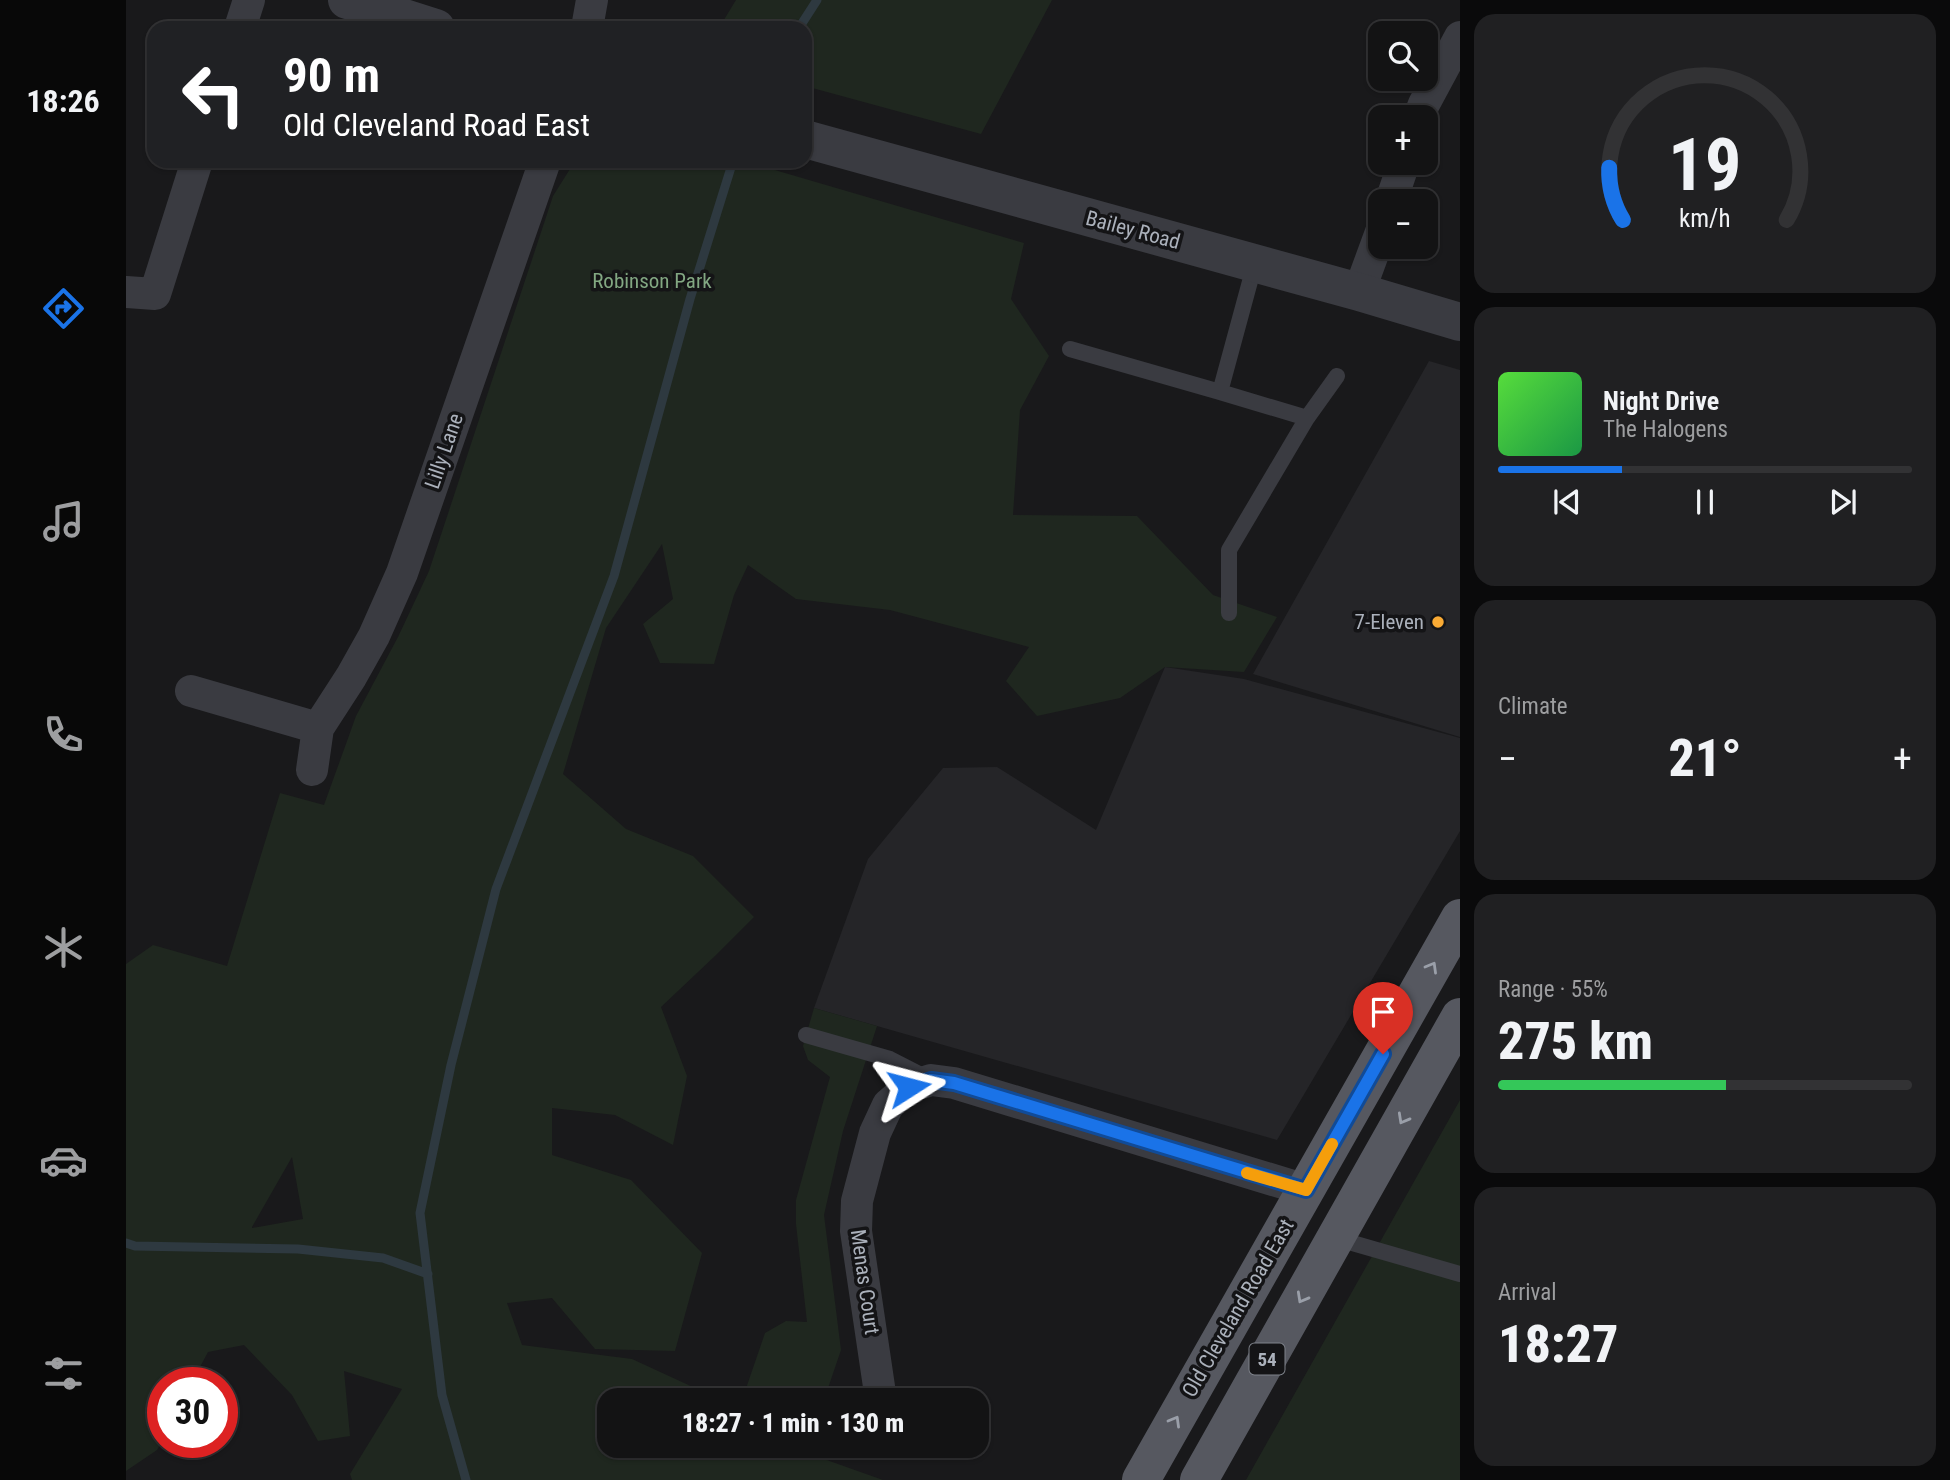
<!DOCTYPE html>
<html lang="en">
<head>
<meta charset="utf-8">
<style>
	body { margin:0; font-family:"Roboto Condensed",sans-serif; background:#202022; color:#f1f3f6; height:100vh; display:flex; flex-direction:column; font-size:26px; white-space:nowrap }
	* { box-sizing:border-box; margin:0 }
	p { font-size:23px; color:#9d9ea0 }
	.icon { flex:none; width:38px; height:38px; fill:none; stroke:currentColor; stroke-width:2; stroke-linecap:round; stroke-linejoin:round }
	.map { position:relative; flex:1; overflow:hidden }
	.sheet { display:flex; flex-direction:column; gap:14px; padding:14px; background:#0a0a0b; width:490px }
	.sheet>* { flex:none }
	.top-card { position:absolute; left:21px; top:21px; width:665px; height:147px; border-radius:21px; box-shadow:0 2px 5px #0004,0 0 0 2px #323234; background:#202124; color:#fff; overflow:hidden }
	.controls { position:absolute; left:1242px; top:21px; display:grid; gap:14px }
	.controls a { display:grid; place-items:center; width:70px; height:70px; border-radius:14px; background:#131314; box-shadow:0 2px 5px #0004,0 0 0 2px #323234; font-size:35px }
	.speed { position:absolute; left:21px; top:1367px; display:flex; gap:14px; font-size:35px; font-weight:700; text-align:center }
	.speed>* { display:grid; place-content:center; width:91px; height:91px; border-radius:50%; background:#131314; box-shadow:0 2px 5px #0004,0 0 0 2px #323234; line-height:1 }
	.speed .limit { border:10px solid #d22; background:#fff; color:#111 }
	.pin { position:absolute; display:grid; place-items:center; width:60px; height:60px; color:#fff; margin:-72px -30px; border-radius:50% 50% 50% 0; rotate:-45deg; box-shadow:0 0 7px #0007 }
	.pin .icon { rotate:45deg }
	.me { position:absolute; width:77px; margin:-38px; rotate:81deg; stroke-linejoin:round; filter:drop-shadow(0 0 5px #0008) }
	.turn { display:flex; align-items:center; gap:24px; height:147px; padding:0 21px; font-size:32px }
	.turn .icon { width:91px; height:91px; stroke-width:2.5 }
	.turn b { display:block; font-size:49px; line-height:60px }
	.big { font-size:52px; font-weight:800; line-height:1.1 }
	.sheet .widget { flex:1; display:flex; flex-direction:column; justify-content:center; gap:10px; min-width:0; padding:0 24px; border-radius:21px; background:#202022 }
	.sheet .dial { align-items:center; gap:0 }
	.dial svg { height:182px; overflow:visible; fill:none; stroke:#323234; stroke-width:7; stroke-linecap:round; text-anchor:middle }
	.dial text { fill:#f1f3f6; stroke:none }
	.song { display:flex; align-items:center; gap:21px }
	.cover { width:84px; height:84px; border-radius:10px; background:linear-gradient(135deg,hsl(110 70% 55%),hsl(140 70% 35%)) }
	.played { height:7px; border-radius:4px; background:linear-gradient(90deg,#1a73e8 30%,#323234 30%) }
	.keys { display:flex; justify-content:space-around; direction:ltr }
	.heat { display:flex; justify-content:space-between; align-items:center; font-size:38px; direction:ltr }
	.charge { height:10px; border-radius:5px; background:linear-gradient(90deg,#34c759 55%,#323234 0) }
	.trip { position:absolute; left:471px; top:1388px; width:392px; height:70px; border-radius:21px; background:#131314; box-shadow:0 2px 5px #0004,0 0 0 2px #323234; font-weight:800; line-height:70px; text-align:center }
	main { display:flex; flex:1; min-height:0 }
	.tabs { display:flex; flex-direction:column; width:126px; justify-content:space-around; align-items:center; background:#080808; color:#9d9ea0 }
	.tabs .icon { width:49px; height:49px }
	.tabs .selected { color:#1a73e8 }
	.tabs b { font-size:32px; color:#f1f3f6 }
	.map>svg:first-child { display:block }
	.built { fill:#252528 }
	.green { fill:#1f271f; fill-rule:evenodd }
	.lines { fill:none; stroke-linecap:round; stroke-linejoin:round }
	.stream { stroke:#2e3940; stroke-width:9 }
	.service { stroke:#3a3b41; stroke-width:16 }
	.minor { stroke:#3a3b41; stroke-width:32 }
	.tertiary { stroke:#3a3b41; stroke-width:38 }
	.primary { stroke:#565860; stroke-width:38 }
	.oneway { stroke:#9a9fa9 }
	.route-casing { stroke:#114b97; stroke-width:18 }
	.route { stroke:#1a73e8; stroke-width:12 }
	.slow { stroke:#f59e0b; stroke-width:12 }
	.poi-dot { fill:#f9aa34; stroke:#141416; stroke-width:2.5 }
	.labels { text-anchor:middle; dominant-baseline:central; stroke-width:7; stroke-linejoin:round; paint-order:stroke }
	.shield { fill:#141416; stroke:#7e828a; stroke-width:2 }
	.shield-label { font-size:19px; font-weight:bold; fill:#abb1bb }
	.street-label { font-size:21px; fill:#abb1bb; stroke:#141416 }
	.park-label { font-size:21px; fill:#82a782; stroke:#141416 }
	.poi-label { font-size:21px; fill:#abb1bb; stroke:#141416; text-anchor:end }
</style>
</head>
<body>
<main>
<nav class="tabs">
<b>18:26</b>
<svg class="icon selected" aria-label="directions" viewBox="0 0 24 24"><path d="M12 3l9 9-9 9-9-9zM9 14v-3h6M13 9l2 2-2 2"/></svg>
<svg class="icon" aria-label="music" viewBox="0 0 24 24"><path d="M9 18V5l10-2v13"/><circle cx="6" cy="18" r="3"/><circle cx="16" cy="16" r="3"/></svg>
<svg class="icon" aria-label="phone" viewBox="0 0 24 24"><path d="M5 4h4l2 5-3 2q2 4 5 5l2-3 5 2v4C11 20 4 13 5 4z"/></svg>
<svg class="icon" aria-label="climate" viewBox="0 0 24 24"><path d="M12 3v18M4 7l16 10M4 17L20 7"/></svg>
<svg class="icon" aria-label="car" viewBox="0 0 24 24"><path d="M5 17H2v-5l4-1 3-4h7l3 4 3 1v5h-3M9 17h6M6 11h13"/><circle cx="7" cy="17" r="2"/><circle cx="17" cy="17" r="2"/></svg>
<svg class="icon" aria-label="filters" viewBox="0 0 24 24"><path d="M4 7h16M4 17h16"/><circle cx="9" cy="7" r="2"/><circle cx="15" cy="17" r="2"/></svg>
</nav>
<div class="map">
<svg width="1334" height="1480" viewBox="0 0 1334 1480">
	<rect width="100%" height="100%" fill="#19191b"/>
	<!-- built -->
	<path class="built" d="M1303,361L1334,370V737L1127,674Z
		M1039,667L1118,679L1334,738V831L1151,1140L688,1008L742,859L817,768L871,767L970,830Z"/>
	<!-- green -->
	<path class="green" d="M610,0H926L855,134L679,86V28H593Z
		M449,161H618L898,243L885,299L923,356L894,410L887,515L1011,516L1087,595L1151,617L1118,672L1039,667L994,698L911,716L880,681L903,647L764,610L670,599L622,565L608,595L588,664L534,663L517,624L547,599L536,544L480,628L437,774L500,829L567,856L628,917L590,955L535,1007L561,1076L547,1145L489,1115L426,1108V1155L505,1180L576,1253L549,1351L469,1349L426,1298L381,1303L396,1345L506,1359L595,1400H483V1446H683L681,1453L757,1480H226L224,1474L276,1389L218,1371L224,1436L192,1441L166,1395L118,1345L82,1352L66,1382H37V1440L31,1450L0,1471V964L27,945L101,966L154,793L198,805L230,716L272,637L303,571L427,196ZM166,1157L177,1219L126,1228V1227Z
		M688,1008L751,1026L717,1131L698,1215L715,1350L698,1400H616L639,1333L660,1321L681,1322L670,1224V1200L704,1077L682,1060L677,1046Z
		M1334,1100V1480H1120Z"/>
	<g class="lines">
		<!-- stream -->
		<path class="stream" d="M673,28L691,0
			M0,1243L9,1246L172,1249L257,1258L302,1274
			M340,1480L316,1395L294,1213L325,1065L370,889L488,576L564,299L607,161"/>
		<!-- service -->
		<path class="service" d="M944,349L1094,392L1129,263
			M1094,392L1181,418
			M1103,613V550L1181,418L1211,376
			M680,1035L764,1059L803,1079
			M1209,1238L1334,1274"/>
		<!-- minor -->
		<path class="minor" d="M114,28L123,0
			M461,28L466,0
			M1293,117L1298,104L1334,37
			M1265,201L1278,163
			M0,292L29,294L71,161
			M1233,292L1255,232
			M65,691L192,728
			M186,770L192,728L225,677L248,636L276,573L419,161
			M755,1400L730,1231L731,1201L749,1133L762,1105L783,1087L805,1080L828,1083L1180,1190"/>
		<!-- tertiary -->
		<path class="tertiary" d="M221,0L310,28
			M679,139L1233,292L1334,322"/>
		<!-- primary -->
		<path class="primary" d="M1015,1480L1334,918
			M1073,1480L1334,1017"/>
	</g>
	<!-- one-way arrows -->
	<defs><path id="oneway-chevron" d="M-2-3.5L2.5 0L-2 3.5" fill="none" stroke-width="1.6" stroke-linecap="round" stroke-linejoin="round" transform="scale(1.75)"/></defs>
	<g class="oneway">
		<use href="#oneway-chevron" transform="translate(1306 967) rotate(-60)"/>
		<use href="#oneway-chevron" transform="translate(1277 1119) rotate(119)"/>
		<use href="#oneway-chevron" transform="translate(1176 1298) rotate(119)"/>
		<use href="#oneway-chevron" transform="translate(1049 1421) rotate(-60)"/>
	</g>
	<g class="lines">
		<defs>
			<path id="route" d="M783,1087L805,1080L828,1083L1180,1190L1257,1054"/>
		</defs>
		<!-- route casing -->
		<use href="#route" class="route-casing"/>
		<!-- route -->
		<use href="#route" class="route"/>
		<!-- slow -->
		<path class="slow" d="M1121,1173L1180,1190L1206,1144"/>
	</g>
	<!-- markers -->
	<circle class="poi-dot" cx="1312" cy="622" r="7"/>
	<g class="labels">
		<!-- shield labels -->
		<rect class="shield" x="1123.5" y="1343.5" width="35" height="31" rx="5"/>
		<g class="shield-label">
			<text x="1141" y="1359">54</text>
		</g>
		<!-- street labels -->
		<g class="street-label">
			<text transform="translate(1007 230) rotate(15)">Bailey Road</text>
			<text transform="translate(318 451) rotate(-71)">Lilly Lane</text>
			<text transform="translate(739 1282) rotate(82)">Menas Court</text>
			<text transform="translate(1112 1308) rotate(-60)">Old Cleveland Road East</text>
		</g>
		<!-- park labels -->
		<g class="park-label">
			<text x="526" y="281">Robinson Park</text>
		</g>
		<!-- poi labels -->
		<g class="poi-label">
			<text x="1298" y="622">7-Eleven</text>
		</g>
	</g>
</svg>
<div class="controls">
<a><svg class="icon" aria-label="search" viewBox="0 0 24 24"><circle cx="10" cy="10" r="6"/><path d="M15 15l6 6"/></svg></a>
<a>+</a>
<a>−</a>
</div>
<div class="speed"><div class="limit">30</div></div>
<div class="pin" style="left:1257px;top:1054px;background:#d93025"><svg class="icon" aria-label="arrive" viewBox="0 0 24 24"><path d="M6 21V4h12l-3 4 3 4H6"/></svg></div>
<svg class="me" style="left:783px;top:1087px" viewBox="-20 -20 40 40"><path d="M0-17L14 15 0 8-14 15z" fill="#1a73e8" stroke="#fff" stroke-width="4"/></svg>
<div class="trip">18:27 · 1 min · 130 m</div>
<div class="top-card">
<div class="turn"><svg class="icon" aria-label="left" viewBox="0 0 24 24"><path d="M17 20v-9H6M10 6l-5 5 5 5"/></svg><div><b>90 m</b>Old Cleveland Road East</div></div>
</div>
</div>
<section class="sheet">
<div class="widget dial"><svg viewBox="0 0 100 80">
<path d="M14 69A42 42 0 1 1 86 69"/>
<path d="M14 69A42 42 0 0 1 8 46" stroke="#1a73e8"/>
<text x="50" y="56" font-size="32" font-weight="700">19</text>
<text x="50" y="72" font-size="11">km/h</text>
</svg></div>
<div class="widget">
<div class="song"><i class="cover"></i><div><b>Night Drive</b><p>The Halogens</p></div></div>
<div class="played"></div>
<div class="keys"><svg class="icon" aria-label="previous" viewBox="0 0 24 24"><path d="M18 5L8 12l10 7zM5 5v14"/></svg><svg class="icon" aria-label="pause" viewBox="0 0 24 24"><path d="M8 5v14M16 5v14"/></svg><svg class="icon" aria-label="next" viewBox="0 0 24 24"><path d="M6 5l10 7-10 7zM19 5v14"/></svg></div>
</div>
<div class="widget"><p>Climate</p>
<div class="heat"><a>−</a><b class="big">21°</b><a>+</a></div>
</div>
<div class="widget"><p>Range · 55%</p><b class="big">275 km</b><div class="charge"></div></div>
<div class="widget"><p>Arrival</p><b class="big">18:27</b></div>
</section>
</main>
</body>
</html>
